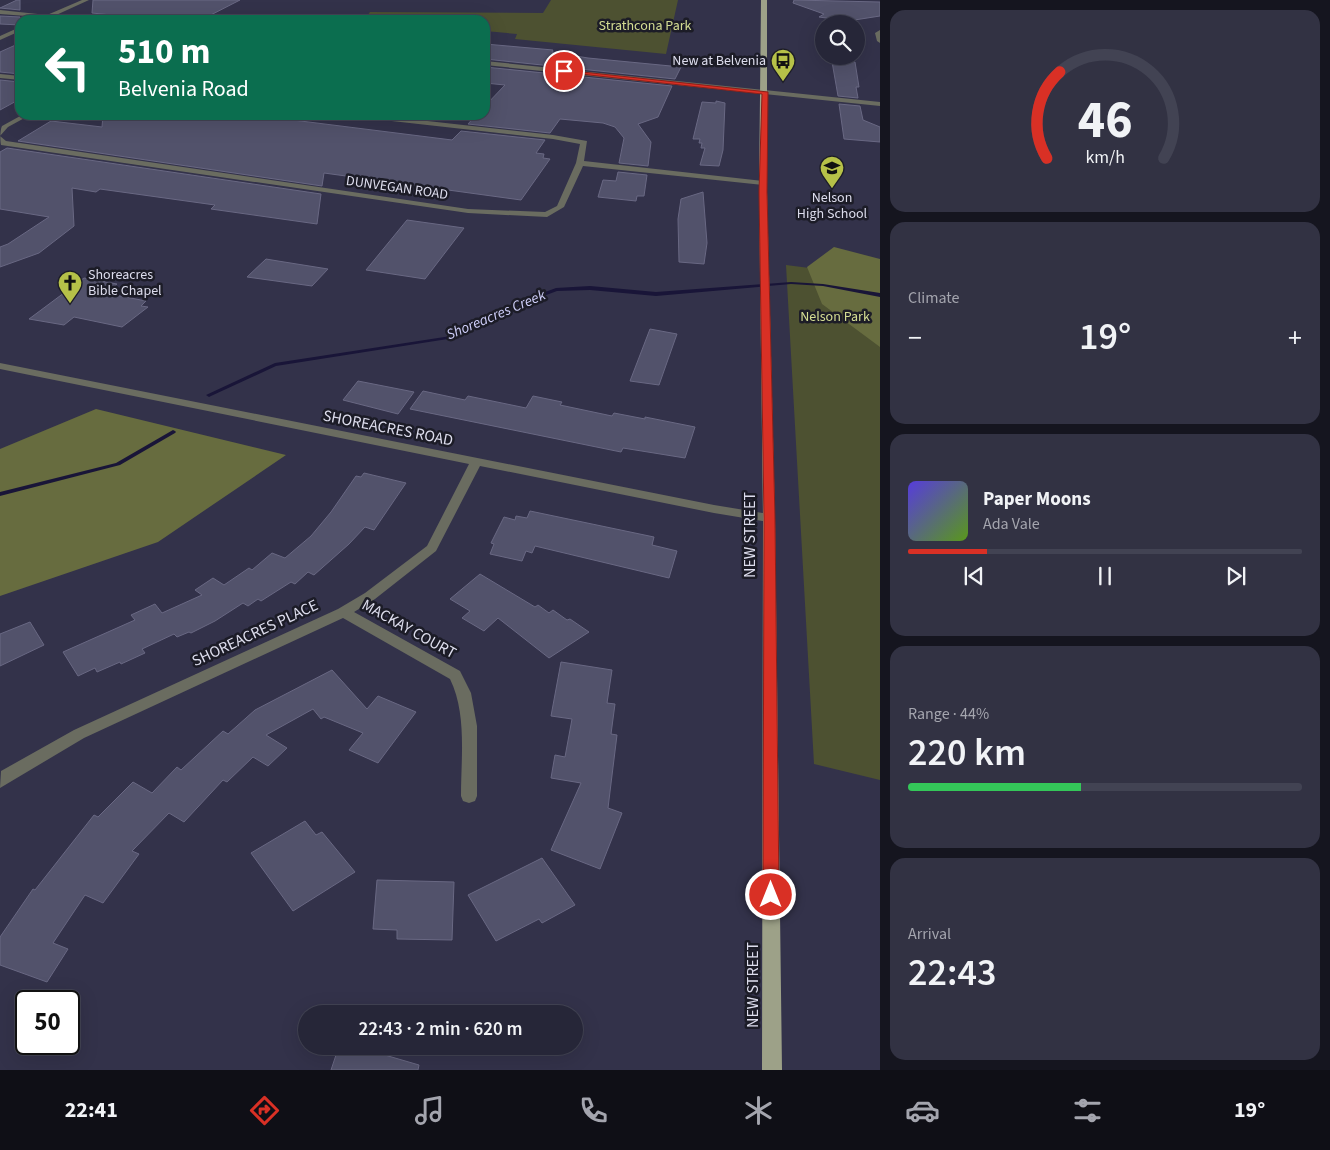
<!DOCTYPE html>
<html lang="en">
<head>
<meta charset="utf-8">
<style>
	body { margin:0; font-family:"Source Sans 3",sans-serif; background:#323243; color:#f1f3f6; height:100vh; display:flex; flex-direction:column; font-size:19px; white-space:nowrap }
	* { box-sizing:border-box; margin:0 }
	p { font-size:16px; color:#a4a5ae }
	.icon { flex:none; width:28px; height:28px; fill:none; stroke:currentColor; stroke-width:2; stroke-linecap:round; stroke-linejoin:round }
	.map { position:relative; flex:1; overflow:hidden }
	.panel { display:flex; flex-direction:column; gap:10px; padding:10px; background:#15151f; width:450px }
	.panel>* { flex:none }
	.banner { position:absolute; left:15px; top:15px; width:475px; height:105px; border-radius:15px; box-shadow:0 5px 20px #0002,0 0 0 1px #424353; background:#0b6e4f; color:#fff; overflow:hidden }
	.buttons { position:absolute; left:815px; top:15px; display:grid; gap:10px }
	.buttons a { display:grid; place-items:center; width:50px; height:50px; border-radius:50%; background:#262638; box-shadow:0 5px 20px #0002,0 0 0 1px #424353; font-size:25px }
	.speed { position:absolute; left:15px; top:990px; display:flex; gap:10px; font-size:25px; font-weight:700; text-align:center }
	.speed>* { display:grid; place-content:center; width:65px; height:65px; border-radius:50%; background:#262638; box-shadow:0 5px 20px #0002,0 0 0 1px #424353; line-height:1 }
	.speed .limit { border:2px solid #111; border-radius:8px; background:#fff; color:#111 }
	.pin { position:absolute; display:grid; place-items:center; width:42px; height:42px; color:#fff; margin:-21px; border:2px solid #fff; border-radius:50%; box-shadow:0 1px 5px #0007 }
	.me { position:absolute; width:55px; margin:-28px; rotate:0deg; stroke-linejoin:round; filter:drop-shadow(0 0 4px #0008) }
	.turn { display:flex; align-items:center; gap:18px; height:105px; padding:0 20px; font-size:22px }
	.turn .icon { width:65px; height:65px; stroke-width:2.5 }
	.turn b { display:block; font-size:35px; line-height:42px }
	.big { font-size:38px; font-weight:600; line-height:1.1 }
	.panel .widget { flex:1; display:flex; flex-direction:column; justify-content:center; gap:8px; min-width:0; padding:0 18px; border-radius:15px; background:#323243 }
	.panel .dial { align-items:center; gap:0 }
	.dial svg { height:130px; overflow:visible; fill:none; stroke:#424353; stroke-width:7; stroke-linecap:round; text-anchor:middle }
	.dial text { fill:#f1f3f6; stroke:none }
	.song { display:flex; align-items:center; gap:15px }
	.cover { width:60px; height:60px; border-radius:8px; background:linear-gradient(135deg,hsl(250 70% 55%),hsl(90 70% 35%)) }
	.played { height:5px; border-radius:2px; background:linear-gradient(90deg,#d93025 20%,#424353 20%) }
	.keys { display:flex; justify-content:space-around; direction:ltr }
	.heat { display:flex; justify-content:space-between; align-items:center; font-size:28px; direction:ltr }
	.charge { height:8px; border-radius:4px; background:linear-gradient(90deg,#34c759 44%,#424353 0) }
	.trip { position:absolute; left:298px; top:1005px; width:285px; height:50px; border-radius:25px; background:#262638; box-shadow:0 5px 20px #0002,0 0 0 1px #424353; font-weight:600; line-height:50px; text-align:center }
	.tabs { display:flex; height:80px; justify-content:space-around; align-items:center; background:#0f0f16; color:#a4a5ae }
	.tabs .icon { width:35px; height:35px }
	.tabs .current { color:#d93025 }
	.tabs b { font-size:22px; color:#f1f3f6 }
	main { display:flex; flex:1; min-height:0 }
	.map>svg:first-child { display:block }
	.green { fill:#4d5131 }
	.forest { fill:#676c3f }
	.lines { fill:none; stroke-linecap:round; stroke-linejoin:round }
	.stream { fill:#191538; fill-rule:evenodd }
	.building { fill:#52526b; stroke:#696883 }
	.minor { fill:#6a6c60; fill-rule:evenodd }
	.major { fill:#9da188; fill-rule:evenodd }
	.route { fill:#d93025; stroke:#8d1f18 }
	.labels { text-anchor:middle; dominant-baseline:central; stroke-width:5; stroke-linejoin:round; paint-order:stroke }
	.far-park-label { font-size:14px; fill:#d4dd93; stroke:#1c1c27 }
	.far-poi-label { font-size:14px; fill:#dddded; stroke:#1c1c27; text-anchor:end }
	.far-street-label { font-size:14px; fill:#dddded; stroke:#1c1c27 }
	.far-water-label { font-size:15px; font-style:italic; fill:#cecef8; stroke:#1c1c27 }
	.street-label { font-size:16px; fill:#dddded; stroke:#1c1c27 }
</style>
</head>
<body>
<main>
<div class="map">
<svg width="880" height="1070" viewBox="0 0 880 1070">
	<rect width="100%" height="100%" fill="#33324a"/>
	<!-- green -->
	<path class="green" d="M551,0H678L666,54L515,39L517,34L485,31V20H364L370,12L543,13Z
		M786,265L880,277V780L814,764Z"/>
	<!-- forest -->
	<path class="forest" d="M834,247L880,259V347L822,304L807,267Z
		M96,409L286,455L158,542L0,596V449Z"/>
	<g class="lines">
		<!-- stream -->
		<path class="stream" d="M791,282L823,284L880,293V297L823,286L791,284L656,296L590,290L557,291L503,311L454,338L276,366L211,396L209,397L206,395L275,363L451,336L499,309L556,288L590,286L656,292Z
			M173,430L175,431L176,432L175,433L120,465L0,496V492L116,463Z"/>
	</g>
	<!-- building -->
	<path class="building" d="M17,0H20V10L0,8Z
		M93,0H240L201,20H161L92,13Z
		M794,0L880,2V16L848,21L819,17L824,14L793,3Z
		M0,16L20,17V25L0,24Z
		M20,43V74L0,72V52Z
		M485,44L553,50L552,52L588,58L681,67L675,79L485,59Z
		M831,56H850L851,61L855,62L859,87H856L858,98L838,96Z
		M485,67L672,86L658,117L638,124L651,142L648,166L619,163L624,138L615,127L603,123L560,119L550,133L468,124L476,115H485V106L505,85L485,83Z
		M0,80L20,82V99L0,110Z
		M716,101L725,103L723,150L719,166L700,165L705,148H701L702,143H699L700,139H693L702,102L716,103Z
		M839,104L860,106L863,120L880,127V142L844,139Z
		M103,115H253L452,140L461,131L545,140L536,153L544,154L543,158L550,159L521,200L324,173L322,186L18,141L51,121L102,127Z
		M7,148L321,194L317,224L211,209L215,205L100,189L96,192L72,188L74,226L39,253L0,267V247L8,244L49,217L0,209V152Z
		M618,172L647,175L644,196H637L636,201L598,197L603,180L616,181Z
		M703,192L707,243L704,264L679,262L678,219L681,199Z
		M407,220L464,228L425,279L366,270Z
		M266,259L278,261L328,269L312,286L247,277Z
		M84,278L117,284L105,293L146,301L141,306L148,307L122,327L74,317L64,325L29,319Z
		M650,329L677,334L659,385L630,381Z
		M358,381L414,392L398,414L343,400Z
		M423,391L465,400L468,396L526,408L533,396L562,402L560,405L612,416L614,413L645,419V417L695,427L685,458L623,448L621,452L410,409Z
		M364,473L406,483L374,530L365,527L349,544L314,575L308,572L295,584L291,582L261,601L258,599L248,606L243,603L215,621L191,633L189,632L177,637L174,634L142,649L145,653L121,664L120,662L97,672L95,668L78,676L63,652L135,620L131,615L155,604L162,613L202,595L195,590L213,578L224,585L249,568L252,570L272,553L285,558L311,536L331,512L356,476L361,477Z
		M530,511L654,537L652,545L677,551L669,578L535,546L532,553L526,551L522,561L490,554L494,544L491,543L504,517L515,520L516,516L527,518Z
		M480,574L535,607L538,605L549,613L553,610L567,620L570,619L589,632L549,658L498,618L484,631L462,618L470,611L450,599Z
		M30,622L44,645L0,666V634Z
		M561,662L612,670L607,703L615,704L611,734L617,735L608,808L622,813L600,869L551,850L581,783L551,778L555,755L565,757L572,719L551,716Z
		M332,670L367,709L378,696L416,712L378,763L349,750L363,733L324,717L321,719L313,709L266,735L287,748L268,766L253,757L227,782L223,780L184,822L169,813L132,851L139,854L103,903L85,895L53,943L68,949L47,982L0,965V937L33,889L35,890L94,815L98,817L133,782L152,793L177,767L181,770L223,731L228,734L255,710Z
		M305,821L316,835L322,832L355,872L293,911L251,853Z
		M542,858L575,905L542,923L539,919L496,941L468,895Z
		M377,880L454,882L452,940L397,939V930L373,929Z
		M339,1046H354L419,1065L418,1070H331Z"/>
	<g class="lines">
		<!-- minor -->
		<path class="minor" d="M82,0H89L54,16L79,20L0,14V10L47,15Z
			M20,27V31L0,40V36Z
			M880,30V43L877,41L875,33Z
			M485,61L880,102V106L485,65Z
			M0,74L20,76V80L0,78Z
			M22,115H30L8,127L0,136L6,141L468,209L545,212L557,206L576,163L580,144L553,139L356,117L353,115H374L553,135L587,141L584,161L763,181L767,183L763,185L583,166L564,207L547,217L468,213L1,145C0,140 0,130 2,126Z
			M0,363L714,505L769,514L775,518L769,522L714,513L480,466L436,551L375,599L354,612L460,671L471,693L477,726V796L475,801L469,803L463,801L461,796C461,757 467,714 450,679L343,618L84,738L0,788L1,771L74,730L338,609L365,593L427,546L469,464L0,369Z"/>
		<!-- major -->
		<path class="major" d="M761,0H767V192L775,518L782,1070H762L763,518L759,192Z"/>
	</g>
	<!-- route -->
	<path class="route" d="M564,70L768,92L767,192L775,518L779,895L777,900L771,902L765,900L763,895L764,518L759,192L762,94L562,72Z"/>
	<!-- icons -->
	<defs>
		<symbol id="bus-pin" viewBox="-11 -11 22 30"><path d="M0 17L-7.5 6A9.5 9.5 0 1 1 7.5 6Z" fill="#b6c148" stroke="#1c1c27"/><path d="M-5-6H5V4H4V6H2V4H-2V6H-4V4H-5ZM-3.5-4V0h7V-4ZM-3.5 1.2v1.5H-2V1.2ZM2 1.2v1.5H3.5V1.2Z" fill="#111"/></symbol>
		<symbol id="school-pin" viewBox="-11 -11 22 30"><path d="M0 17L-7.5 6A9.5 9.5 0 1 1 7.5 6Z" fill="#b6c148" stroke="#1c1c27"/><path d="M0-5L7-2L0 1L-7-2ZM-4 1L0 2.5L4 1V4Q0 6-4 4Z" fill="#111"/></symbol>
		<symbol id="church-pin" viewBox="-11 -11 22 30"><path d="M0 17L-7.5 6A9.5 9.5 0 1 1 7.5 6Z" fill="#b6c148" stroke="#1c1c27"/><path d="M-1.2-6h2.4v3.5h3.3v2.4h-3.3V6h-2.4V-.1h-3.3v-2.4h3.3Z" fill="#111"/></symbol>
	</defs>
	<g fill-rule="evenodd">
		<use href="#bus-pin" x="769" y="47" width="28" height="38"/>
		<use href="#school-pin" x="818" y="154" width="28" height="38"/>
		<use href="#church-pin" x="56" y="269" width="28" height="38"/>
	</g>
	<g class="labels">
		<!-- far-park labels -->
		<g class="far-park-label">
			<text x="645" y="26">Strathcona Park</text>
			<text x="835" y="317">Nelson Park</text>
		</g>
		<!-- far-poi labels -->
		<g class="far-poi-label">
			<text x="766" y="61">New at Belvenia</text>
			<text x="832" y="198" text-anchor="middle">Nelson<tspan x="832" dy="16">High School</tspan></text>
			<text x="88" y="275" text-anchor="start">Shoreacres<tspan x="88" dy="16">Bible Chapel</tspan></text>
		</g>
		<!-- far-street labels -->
		<g class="far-street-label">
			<text transform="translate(397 188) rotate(8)">DUNVEGAN ROAD</text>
		</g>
		<!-- far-water labels -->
		<g class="far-water-label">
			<text transform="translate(496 315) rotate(-23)">Shoreacres Creek</text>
		</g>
		<!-- street labels -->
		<g class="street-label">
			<text transform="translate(388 428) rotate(11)">SHOREACRES ROAD</text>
			<text transform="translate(750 535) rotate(-90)">NEW STREET</text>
			<text transform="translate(409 629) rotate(29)">MACKAY COURT</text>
			<text transform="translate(255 633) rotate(-25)">SHOREACRES PLACE</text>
			<text transform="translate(753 985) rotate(-90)">NEW STREET</text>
		</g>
	</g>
</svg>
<div class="buttons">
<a><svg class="icon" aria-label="search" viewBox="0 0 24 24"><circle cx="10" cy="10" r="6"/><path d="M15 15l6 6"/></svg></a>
</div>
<div class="speed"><div class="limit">50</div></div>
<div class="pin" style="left:564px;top:71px;background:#d93025"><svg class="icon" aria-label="arrive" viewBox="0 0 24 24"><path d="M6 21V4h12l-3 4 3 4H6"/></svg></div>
<svg class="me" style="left:771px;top:895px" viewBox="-20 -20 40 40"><circle r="17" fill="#d93025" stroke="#fff" stroke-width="3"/><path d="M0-11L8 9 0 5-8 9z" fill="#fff"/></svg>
<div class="trip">22:43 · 2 min · 620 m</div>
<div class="banner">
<div class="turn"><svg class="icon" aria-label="left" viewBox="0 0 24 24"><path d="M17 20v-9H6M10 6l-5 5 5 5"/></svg><div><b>510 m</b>Belvenia Road</div></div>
</div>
</div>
<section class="panel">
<div class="widget dial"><svg viewBox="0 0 100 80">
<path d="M14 69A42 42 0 1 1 86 69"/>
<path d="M14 69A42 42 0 0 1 22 16" stroke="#d93025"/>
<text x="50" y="56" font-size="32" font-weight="700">46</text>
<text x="50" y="72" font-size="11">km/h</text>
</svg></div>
<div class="widget"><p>Climate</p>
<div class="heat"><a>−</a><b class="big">19°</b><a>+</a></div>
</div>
<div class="widget">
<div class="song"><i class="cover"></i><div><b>Paper Moons</b><p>Ada Vale</p></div></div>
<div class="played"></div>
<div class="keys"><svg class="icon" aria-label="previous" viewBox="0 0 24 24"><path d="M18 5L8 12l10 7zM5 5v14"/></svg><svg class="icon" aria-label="pause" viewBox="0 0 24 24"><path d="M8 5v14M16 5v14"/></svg><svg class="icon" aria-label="next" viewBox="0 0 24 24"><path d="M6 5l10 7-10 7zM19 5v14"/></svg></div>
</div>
<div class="widget"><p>Range · 44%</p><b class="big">220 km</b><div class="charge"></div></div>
<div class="widget"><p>Arrival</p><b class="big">22:43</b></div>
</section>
</main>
<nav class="tabs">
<b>22:41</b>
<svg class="icon current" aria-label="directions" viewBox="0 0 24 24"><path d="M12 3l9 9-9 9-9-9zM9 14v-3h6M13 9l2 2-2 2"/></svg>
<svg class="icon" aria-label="music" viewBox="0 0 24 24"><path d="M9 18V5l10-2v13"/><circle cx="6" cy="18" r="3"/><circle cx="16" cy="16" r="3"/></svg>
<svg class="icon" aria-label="phone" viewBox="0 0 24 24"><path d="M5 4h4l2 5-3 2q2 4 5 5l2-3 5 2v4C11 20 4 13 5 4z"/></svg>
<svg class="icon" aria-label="climate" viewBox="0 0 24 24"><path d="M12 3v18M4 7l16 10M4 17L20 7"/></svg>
<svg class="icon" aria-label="car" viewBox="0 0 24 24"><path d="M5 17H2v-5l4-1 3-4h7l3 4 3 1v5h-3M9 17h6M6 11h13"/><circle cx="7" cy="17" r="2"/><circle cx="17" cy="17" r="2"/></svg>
<svg class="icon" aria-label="filters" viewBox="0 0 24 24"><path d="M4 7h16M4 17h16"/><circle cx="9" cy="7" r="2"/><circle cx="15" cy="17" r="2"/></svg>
<b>19°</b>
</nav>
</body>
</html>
